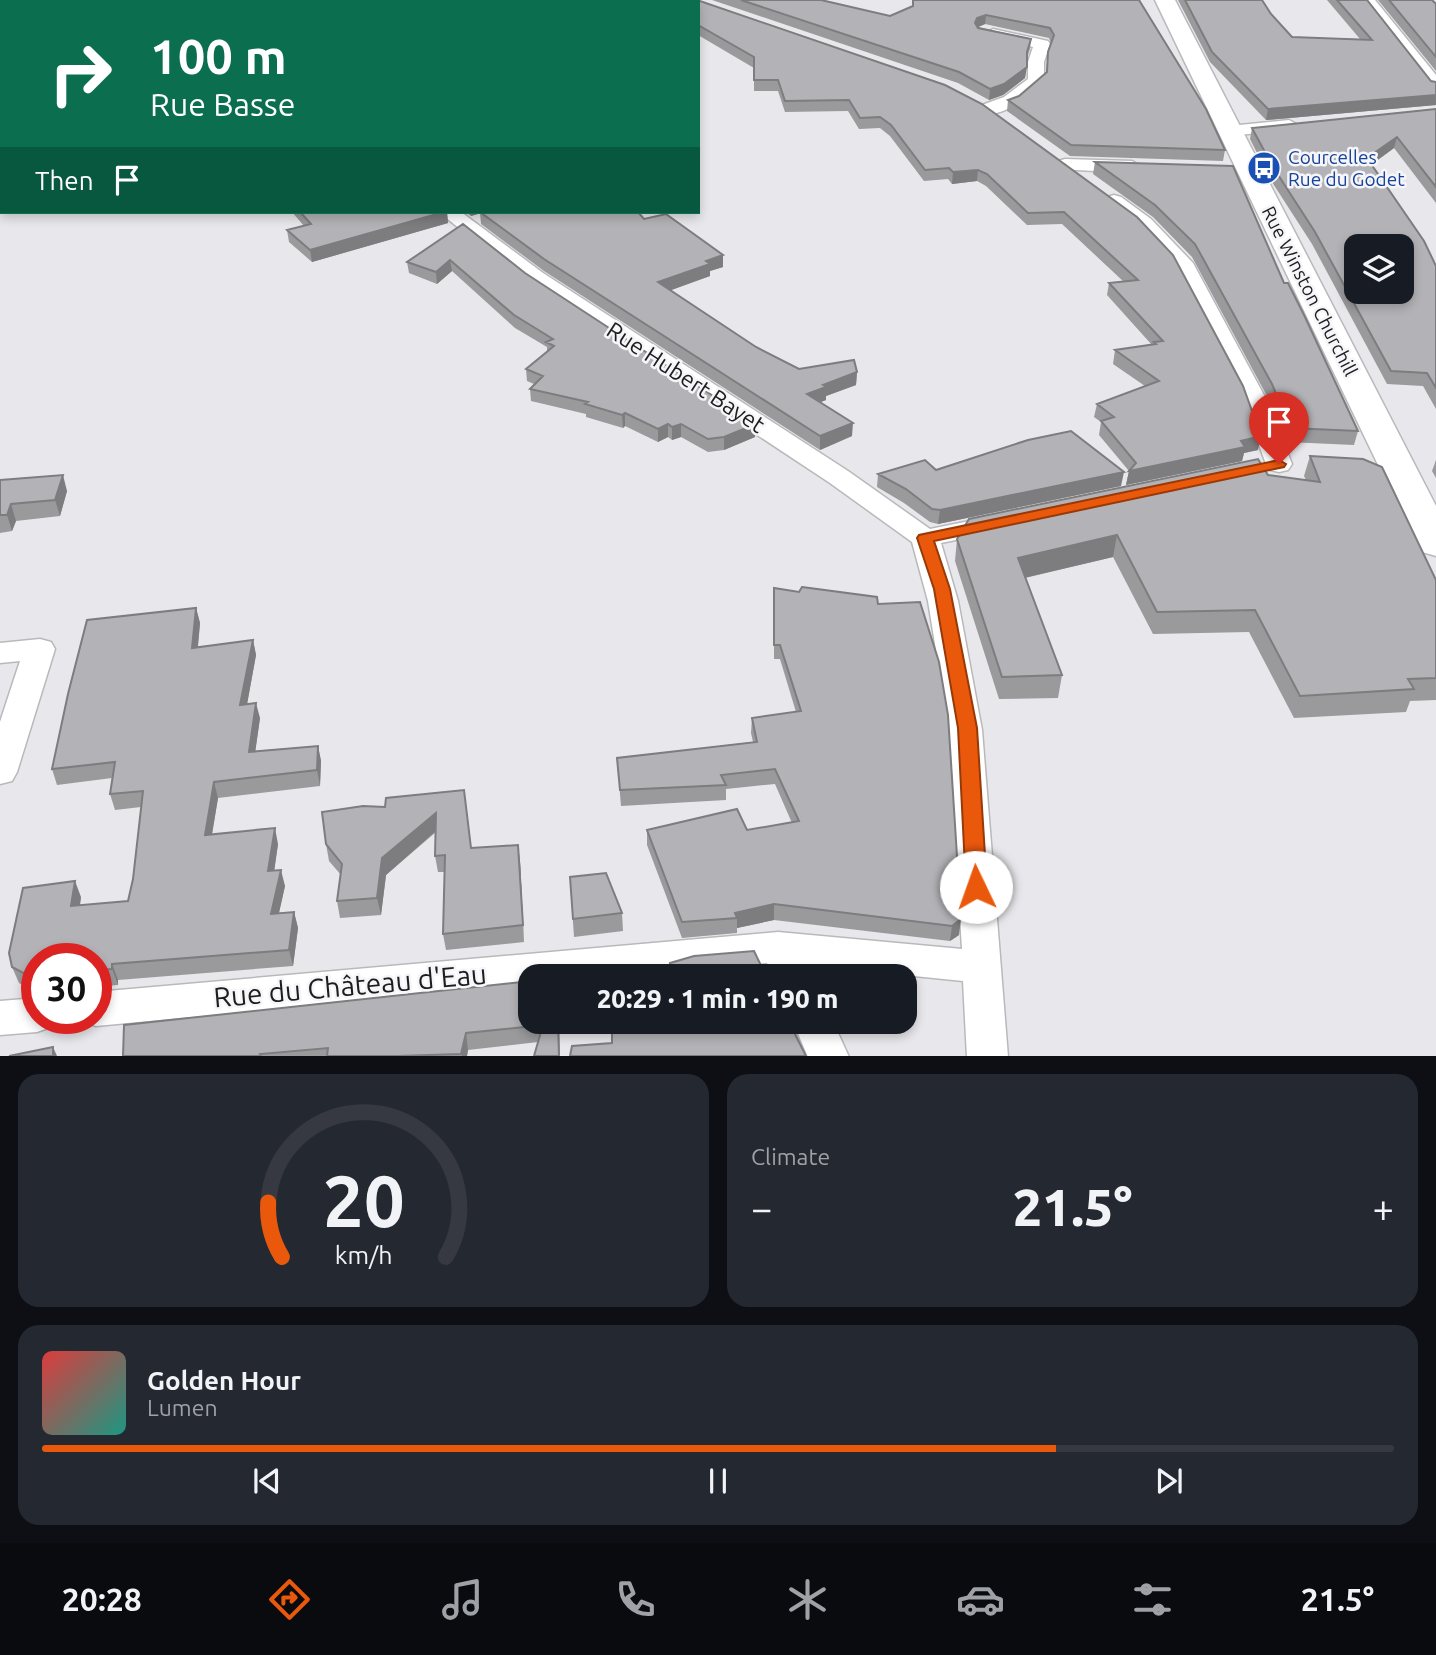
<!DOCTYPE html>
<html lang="en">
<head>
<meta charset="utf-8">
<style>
	body { margin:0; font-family:Ubuntu,sans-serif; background:#242831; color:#f1f3f6; height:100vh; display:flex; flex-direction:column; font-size:26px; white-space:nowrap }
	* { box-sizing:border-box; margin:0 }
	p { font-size:23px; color:#9ea1a6 }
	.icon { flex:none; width:38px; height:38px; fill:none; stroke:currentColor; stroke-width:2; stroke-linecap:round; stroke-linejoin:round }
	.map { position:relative; height:1056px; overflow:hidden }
	.panel { display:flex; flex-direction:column; gap:18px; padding:18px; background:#0d0f14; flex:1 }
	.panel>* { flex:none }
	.top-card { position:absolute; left:0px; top:0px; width:700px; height:214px; box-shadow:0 4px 10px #0003; background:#0b6e4f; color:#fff; overflow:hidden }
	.tools { position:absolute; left:1344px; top:234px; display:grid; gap:14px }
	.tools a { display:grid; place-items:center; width:70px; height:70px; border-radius:14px; background:#171b24; box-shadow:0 4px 10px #0003; font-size:35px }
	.speed { position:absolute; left:21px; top:943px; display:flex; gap:14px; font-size:35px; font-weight:700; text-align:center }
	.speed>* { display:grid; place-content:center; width:91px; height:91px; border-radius:50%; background:#171b24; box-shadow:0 4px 10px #0003; line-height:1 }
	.speed .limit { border:10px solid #d22; background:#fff; color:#111 }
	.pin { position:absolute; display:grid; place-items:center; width:60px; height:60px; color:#fff; margin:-72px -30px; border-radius:50% 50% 50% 0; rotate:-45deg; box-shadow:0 0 7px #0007 }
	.pin .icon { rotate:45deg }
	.me { position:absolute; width:77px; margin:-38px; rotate:357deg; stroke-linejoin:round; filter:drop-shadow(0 0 5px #0008) }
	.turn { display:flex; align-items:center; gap:24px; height:147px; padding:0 35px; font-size:32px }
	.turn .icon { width:91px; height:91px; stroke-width:2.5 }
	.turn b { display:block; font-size:49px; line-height:60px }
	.then { display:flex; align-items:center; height:66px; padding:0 35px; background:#0003; gap:14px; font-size:26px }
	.big { font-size:52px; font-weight:800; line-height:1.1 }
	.panel .card { flex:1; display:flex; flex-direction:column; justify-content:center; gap:10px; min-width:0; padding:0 24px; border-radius:21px; background:#242831 }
	.panel .dial { align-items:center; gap:0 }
	.dial svg { height:182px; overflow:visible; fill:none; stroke:#363941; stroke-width:7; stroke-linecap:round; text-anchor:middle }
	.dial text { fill:#f1f3f6; stroke:none }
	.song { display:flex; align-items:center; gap:21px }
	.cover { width:84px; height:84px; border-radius:10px; background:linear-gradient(135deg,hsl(0 70% 55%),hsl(170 70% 35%)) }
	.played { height:7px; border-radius:4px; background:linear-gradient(90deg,#ea580c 75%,#363941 75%) }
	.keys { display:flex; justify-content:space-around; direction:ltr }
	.heat { display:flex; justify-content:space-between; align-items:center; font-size:38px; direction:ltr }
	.panel .tiles { flex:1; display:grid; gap:18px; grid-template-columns:1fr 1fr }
	.card:last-child { grid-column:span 2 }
	.trip { position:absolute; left:518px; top:964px; width:399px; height:70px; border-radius:21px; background:#171b24; box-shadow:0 4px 10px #0003; font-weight:800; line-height:70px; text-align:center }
	.menu { display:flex; height:112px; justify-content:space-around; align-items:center; background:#090b0e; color:#9ea1a6 }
	.menu .icon { width:49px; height:49px }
	.menu .current { color:#ea580c }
	.menu b { font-size:32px; color:#f1f3f6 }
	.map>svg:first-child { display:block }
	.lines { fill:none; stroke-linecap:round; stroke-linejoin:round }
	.street-casing { stroke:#b9b9bc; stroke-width:3 }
	.secondary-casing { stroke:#b9b9bc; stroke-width:3 }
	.street { fill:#fff; fill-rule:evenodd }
	.secondary { fill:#fff; fill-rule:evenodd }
	.wall { fill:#9a9a9d }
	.shaded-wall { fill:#7d7d80 }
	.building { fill:#b3b3b7; stroke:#7d7d80; stroke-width:2; fill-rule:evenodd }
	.route { fill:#ea580c; stroke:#983908; stroke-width:2 }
	.labels { text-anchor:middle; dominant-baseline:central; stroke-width:5; stroke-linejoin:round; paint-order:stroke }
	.far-transit-label { font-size:19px; fill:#164399; stroke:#f6f5f9; text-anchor:start }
	.far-street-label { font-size:19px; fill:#1d1d1e; stroke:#f6f5f9 }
	.street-label { font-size:23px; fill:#1d1d1e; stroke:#f6f5f9 }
	.near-street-label { font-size:28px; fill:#1d1d1e; stroke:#f6f5f9 }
</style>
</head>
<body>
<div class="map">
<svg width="1436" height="1057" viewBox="0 0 1436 1057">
	<rect width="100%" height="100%" fill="#e8e8ec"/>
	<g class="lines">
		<defs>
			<path id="street" d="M1360,0H1375L1436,75V91L1430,90Z
				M993,29L1048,41L1050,44L1044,62V81L1042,85C1026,97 1004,118 982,113L979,109L982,105L1004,97L1028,79V62L1033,47L987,37L985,34Z
				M1289,120L1298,125L1295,129L1229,136L1220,131L1229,126Z
				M1065,159L1132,161L1142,167L1132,173L1058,169L1055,165L1058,161Z
				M1114,195L1121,197L1151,219L1193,263L1266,399L1292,464L1288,470L1279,472L1270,470L1266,464L1242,399L1173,266L1137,227L1107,205L1104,201L1107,197Z
				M439,212H461L543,273L848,471L930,529L999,515L1009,517L1013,523L1009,529L941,543L958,601L982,730L1008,1057H967L963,981L806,965L811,976H773L767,963L626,976H530V985L96,1026L82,1021L81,1018H96V992L778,932L962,949L949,730L928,601L912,542L830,483L527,283Z
				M40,639L51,642L55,649L17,772L12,781L0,784V722L20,661L0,663V643Z
				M37,998V1018H55L51,1027L37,1032L0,1035V1001Z
				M793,1022H833L849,1057H808Z"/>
			<path id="secondary" d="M1155,0H1175L1436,506V556L1422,552L1416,544Z"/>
		</defs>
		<!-- street casing -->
		<use href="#street" class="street-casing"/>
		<!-- secondary casing -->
		<use href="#secondary" class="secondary-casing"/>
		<!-- street -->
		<use href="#street" class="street"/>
		<!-- secondary -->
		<use href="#secondary" class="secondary"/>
	</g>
	<!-- wall -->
	<path class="wall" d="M604,0H697L1137,217L1258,450L1244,453L1242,461L1126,485L1129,471L1099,435L1101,422L1094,417L1097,404L1145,386L1113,364L1115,350L1152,345L1107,295L1109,283L1124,282L1062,224L1027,225L986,186L977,181L952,184L948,179L924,181L890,136L880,128L859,129L848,111L785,112L778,91H754V68L698,35V2H608Z
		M712,0H821L890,16L912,6V0H1139L1225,150L1223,161L1070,156L1007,111L1008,100L1019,96L1046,73L1048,52L1051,43L1049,38L985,24L978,27L1031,39L1030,49L1027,58L1025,78L1003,95L989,100L958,83Z
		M1178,0H1262L1271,14L1292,37L1360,39L1327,0H1367L1431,81L1436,82V105L1266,120L1210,62Z
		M1378,0H1432L1436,4V71Z
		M1436,109V203L1394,148L1371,165L1436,266V409L1423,386L1387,384L1312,244L1270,179L1250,139L1252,128Z
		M1095,162L1284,283L1358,431L1354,445L1287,442L1268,398L1192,257L1153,217L1093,174Z
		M292,212H447L448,223L312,262L289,242L287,230L304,226Z
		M465,212H638L644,219L723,267L710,271V276L670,290L756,347L799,369L857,372L856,385L826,396V400L820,402L852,436L820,450L544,271L481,224L480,213L471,216Z
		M463,224L525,273L756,424L755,437L724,450L708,452L681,437L672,440L668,437L658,442L625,426L623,428L586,417V414L531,401L530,389L534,384L527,381L526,369L547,352V347L515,328L452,271L437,284L409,273L407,262Z
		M1310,456L1436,580V700L1410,701L1406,712L1294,718L1249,632L1153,634L1113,557L1025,578L1062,675L1058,698L999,699L955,561L957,539L1268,475L1306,480L1304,476Z
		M1436,460V478L1432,471Z
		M936,470L1121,486L938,524L930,522L904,503L877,487L878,474Z
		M0,480L67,491L60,516L16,521L12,531L0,533Z
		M774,588L878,604L959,935L950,941L774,920L737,928V933L682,938L647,845V830H747L792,823L775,784L726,789V800L621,806L617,758L753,742L751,733L752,718L796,712L780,659H774Z
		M196,608L200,623L198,647L253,640L256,655L247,704L260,718L255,752L318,746L321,761L320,786L218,798L212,835L278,844L274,870L285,886L279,913L294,912L298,928L293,966L118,980V985L96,987V959H37V993L19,983L12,967L81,897L80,906L128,901L133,879L141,807L115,810L110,794L112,778L57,785L52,769Z
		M385,807L471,848L520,861L524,942L446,950L443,934L445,872H438L435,856L436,832L386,875L381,915L340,918L337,901L341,875L329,861L326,844Z
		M570,877L622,913L623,931L574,937Z
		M530,1022H559L560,1056L538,1042L468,1050L467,1056H123Z"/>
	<!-- shaded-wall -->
	<path class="shaded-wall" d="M625,0H634V2H625Z
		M986,15L985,24L976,28L975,23L977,18Z
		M1027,67L1025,78L1003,95L989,100L990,89Z
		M1436,95V105L1266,120L1268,109Z
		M0,98H2V110L0,111Z
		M1397,137L1394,148L1364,170L1367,158Z
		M978,170L977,181L952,184L953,172Z
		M444,212H447L448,223L312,262L310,250Z
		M470,212H485L471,216Z
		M723,255V267L710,271V276L658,295V282L706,261Z
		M450,260L452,271L437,284L436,272Z
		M857,372L856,385L826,396V400L807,408V394L823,385Z
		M625,413V426L623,428L622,415Z
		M853,423L852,436L820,450V436Z
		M668,424V437L658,442V429Z
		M681,424V437L672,440V427Z
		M756,424L755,437L724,450V437Z
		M1261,436L1258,450L1244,453L1242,461L1126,485L1129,471Z
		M1124,472L1121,486L938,524L940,510Z
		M63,475L67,491L60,516L55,500Z
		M11,504L16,521L12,531L7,515Z
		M1117,535L1113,557L1015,580L1018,558Z
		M196,608L200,623L196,664L192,648Z
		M253,640L256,655L244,721L240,705Z
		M256,703L260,718L253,768L249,752Z
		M318,746L321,761L320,786L317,770Z
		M214,782L218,798L209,851L205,835Z
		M436,813L438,829L386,875L381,915L377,898L382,858Z
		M275,828L278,844L272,887L268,871Z
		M518,845L520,861L524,942L523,925Z
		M281,870L285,886L275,930L271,914Z
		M75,881L81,897L77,923L71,906Z
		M774,904V920L737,928V918L735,913Z
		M294,912L298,928L293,966L289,950Z
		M961,919L959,935L950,941L952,926Z
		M112,964L118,980V985L112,969Z
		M466,1033L468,1050L467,1056H462L461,1054Z
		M53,1047L57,1056H53Z"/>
	<!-- building -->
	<path class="building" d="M162,0H357L360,2H163Z
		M643,0H697L945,85L982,104L1137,217L1173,255L1243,386L1261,436L1241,441L1245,447L1129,471L1136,463L1101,421L1114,417L1097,404L1159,381L1115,350L1156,344L1154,342L1163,341L1109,283L1138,280L1064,212L1028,213L987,174L978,170L953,172L949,168L925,170L891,125L880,117L860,118L849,100L785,101L778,80H754V57L698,25V2H647Z
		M741,0H821L890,16L913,6V0H1139L1206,109L1225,150L1071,145L1008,100L1019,96L1047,72L1048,52L1054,35L1050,28L986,15L977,18L975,23L978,28L1031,39L1027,52V67L1004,84L990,89L959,72Z
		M1185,0H1262L1271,14L1292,37L1372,40L1337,0H1367L1431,81L1436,82V95L1268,109L1212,52Z
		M1389,0H1432L1436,4V57Z
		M0,43H2V98H0V80L1,79L0,73Z
		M1436,109V187L1397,137L1367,158L1424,241L1436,266V388L1427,373L1391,371L1315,232L1273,167L1252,128ZM1356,247H1402V292H1356Z
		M1095,162L1233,166L1284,283H1288L1305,317L1358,431L1290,428L1272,384L1195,244L1155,205Z
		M300,212H444L310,250L287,230L311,224Z
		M480,212H638L644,219L666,214L723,255L706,261L710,264L658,282L756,347L799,369L854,360L857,372L823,385L826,387L807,394L853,423L820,436L544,259Z
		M463,224L525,273L756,424L724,437L708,439L681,424L672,427L668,424L658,429L625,413L622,415L585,404L588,402L530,389L543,376L526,369L554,346L546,342L553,339L514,315L450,260L436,272L407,262Z
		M1071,431L1124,472L940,510L932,509L906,489L878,474L925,460L936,470L1028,440Z
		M1310,456L1363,459L1382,467L1436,580V678L1408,679L1414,689L1300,696L1255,610L1157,612L1117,535L1018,558L1062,675L1002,677L957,539L969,519L1258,459L1268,475L1320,482Z
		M63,475L55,500L11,504L7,515H0V480Z
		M802,587L877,597L878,604L920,602L939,662L948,715L961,919L952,926L774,904L735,913L737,918L682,922L647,830L737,809L747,830L799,821L775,769L721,775L726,785L620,790L617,758L757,742L752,718L801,711L780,645H774V588L799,592Z
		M196,608L192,648L253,640L240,705L256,703L249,752L318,746L317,770L214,782L205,835L275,828L268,871L281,870L271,914L294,912L289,950L112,964V969L96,970V959H37V976L31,977L12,967L9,953L23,888L75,881L71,906L128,901L133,879L143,791L110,794L115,762L52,769L68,694L87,620Z
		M464,790L471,848L518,845L523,925L443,934L445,855L435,856L436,813L382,858L377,898L337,901L342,864L326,844L322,812L363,806L385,807L386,798Z
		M606,873L622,913L573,919L570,877Z
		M754,951L766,976H666L672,975L670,963L694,956Z
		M530,981V1022H558L559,1056H534L543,1025L466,1033L461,1054L397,1056H327L328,1048L260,1054L261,1056H123L124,1025Z
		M612,1022H789L806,1056H570L572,1046L612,1043Z
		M53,1047V1056H9Z"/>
	<!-- route -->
	<path class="route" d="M1279,460L1286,464L1284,467L934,541L950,589L977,728L987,887L984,893L976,895L969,893L966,887L958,728L934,589L917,538L919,535Z"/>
	<!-- icons -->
	<defs>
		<symbol id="bus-disc" viewBox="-11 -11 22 22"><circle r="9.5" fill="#1a4fb4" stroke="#f6f5f9"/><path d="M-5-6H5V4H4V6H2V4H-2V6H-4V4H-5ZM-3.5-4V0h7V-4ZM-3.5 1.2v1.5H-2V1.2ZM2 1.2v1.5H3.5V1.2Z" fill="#fff"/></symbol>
	</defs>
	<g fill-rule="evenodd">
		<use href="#bus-disc" x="1245" y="149" width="38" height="38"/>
	</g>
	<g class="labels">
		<!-- far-transit labels -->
		<g class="far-transit-label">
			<text x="1288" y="157">Courcelles<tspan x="1288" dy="22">Rue du Godet</tspan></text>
		</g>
		<!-- far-street labels -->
		<g class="far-street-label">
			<text transform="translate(1310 291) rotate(63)">Rue Winston Churchill</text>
		</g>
		<!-- street labels -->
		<g class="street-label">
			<text transform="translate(686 377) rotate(33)">Rue Hubert Bayet</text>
		</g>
		<!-- near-street labels -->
		<g class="near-street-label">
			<text transform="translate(350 985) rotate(-5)">Rue du Château d'Eau</text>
		</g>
	</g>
</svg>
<div class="tools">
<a><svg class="icon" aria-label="layers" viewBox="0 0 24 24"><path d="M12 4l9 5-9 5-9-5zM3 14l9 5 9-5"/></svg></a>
</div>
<div class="speed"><div class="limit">30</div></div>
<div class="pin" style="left:1279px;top:464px;background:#d93025"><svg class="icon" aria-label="arrive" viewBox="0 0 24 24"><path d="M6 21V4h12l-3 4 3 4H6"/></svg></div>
<svg class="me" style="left:976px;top:887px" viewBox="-20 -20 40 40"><circle r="19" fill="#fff"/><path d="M0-13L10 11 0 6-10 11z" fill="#ea580c"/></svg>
<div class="trip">20:29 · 1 min · 190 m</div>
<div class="top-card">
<div class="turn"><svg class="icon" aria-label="right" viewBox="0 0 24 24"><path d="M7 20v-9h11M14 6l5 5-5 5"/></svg><div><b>100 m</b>Rue Basse</div></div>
<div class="then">Then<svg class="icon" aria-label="arrive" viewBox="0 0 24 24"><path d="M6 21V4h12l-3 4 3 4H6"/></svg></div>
</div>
</div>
<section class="panel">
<div class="tiles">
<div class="card dial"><svg viewBox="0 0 100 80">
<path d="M14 69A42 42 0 1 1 86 69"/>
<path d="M14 69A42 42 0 0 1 8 45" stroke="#ea580c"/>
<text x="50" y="56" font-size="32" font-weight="700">20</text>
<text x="50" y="72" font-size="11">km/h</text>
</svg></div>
<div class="card"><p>Climate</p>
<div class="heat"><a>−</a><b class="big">21.5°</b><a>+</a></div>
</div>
<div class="card">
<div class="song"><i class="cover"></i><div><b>Golden Hour</b><p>Lumen</p></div></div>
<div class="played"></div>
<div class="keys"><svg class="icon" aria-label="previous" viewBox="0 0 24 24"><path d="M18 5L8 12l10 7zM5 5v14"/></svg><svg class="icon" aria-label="pause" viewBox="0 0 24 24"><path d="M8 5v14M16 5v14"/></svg><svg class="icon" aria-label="next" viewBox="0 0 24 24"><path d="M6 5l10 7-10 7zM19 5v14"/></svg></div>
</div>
</div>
</section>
<nav class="menu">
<b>20:28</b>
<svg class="icon current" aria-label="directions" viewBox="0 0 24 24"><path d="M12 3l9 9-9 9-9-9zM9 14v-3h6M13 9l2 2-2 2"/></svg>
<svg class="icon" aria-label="music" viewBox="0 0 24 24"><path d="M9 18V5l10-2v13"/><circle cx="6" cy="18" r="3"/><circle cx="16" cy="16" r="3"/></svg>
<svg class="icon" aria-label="phone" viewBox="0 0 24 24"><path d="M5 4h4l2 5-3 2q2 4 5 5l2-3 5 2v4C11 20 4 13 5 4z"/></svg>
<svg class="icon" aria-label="climate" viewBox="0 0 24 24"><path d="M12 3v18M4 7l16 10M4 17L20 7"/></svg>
<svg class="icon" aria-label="car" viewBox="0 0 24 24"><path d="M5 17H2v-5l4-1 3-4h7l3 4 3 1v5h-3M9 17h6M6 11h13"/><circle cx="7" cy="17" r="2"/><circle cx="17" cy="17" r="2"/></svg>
<svg class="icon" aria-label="filters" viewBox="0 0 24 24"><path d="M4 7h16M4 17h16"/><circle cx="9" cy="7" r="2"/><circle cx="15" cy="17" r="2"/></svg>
<b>21.5°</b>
</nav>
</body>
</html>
